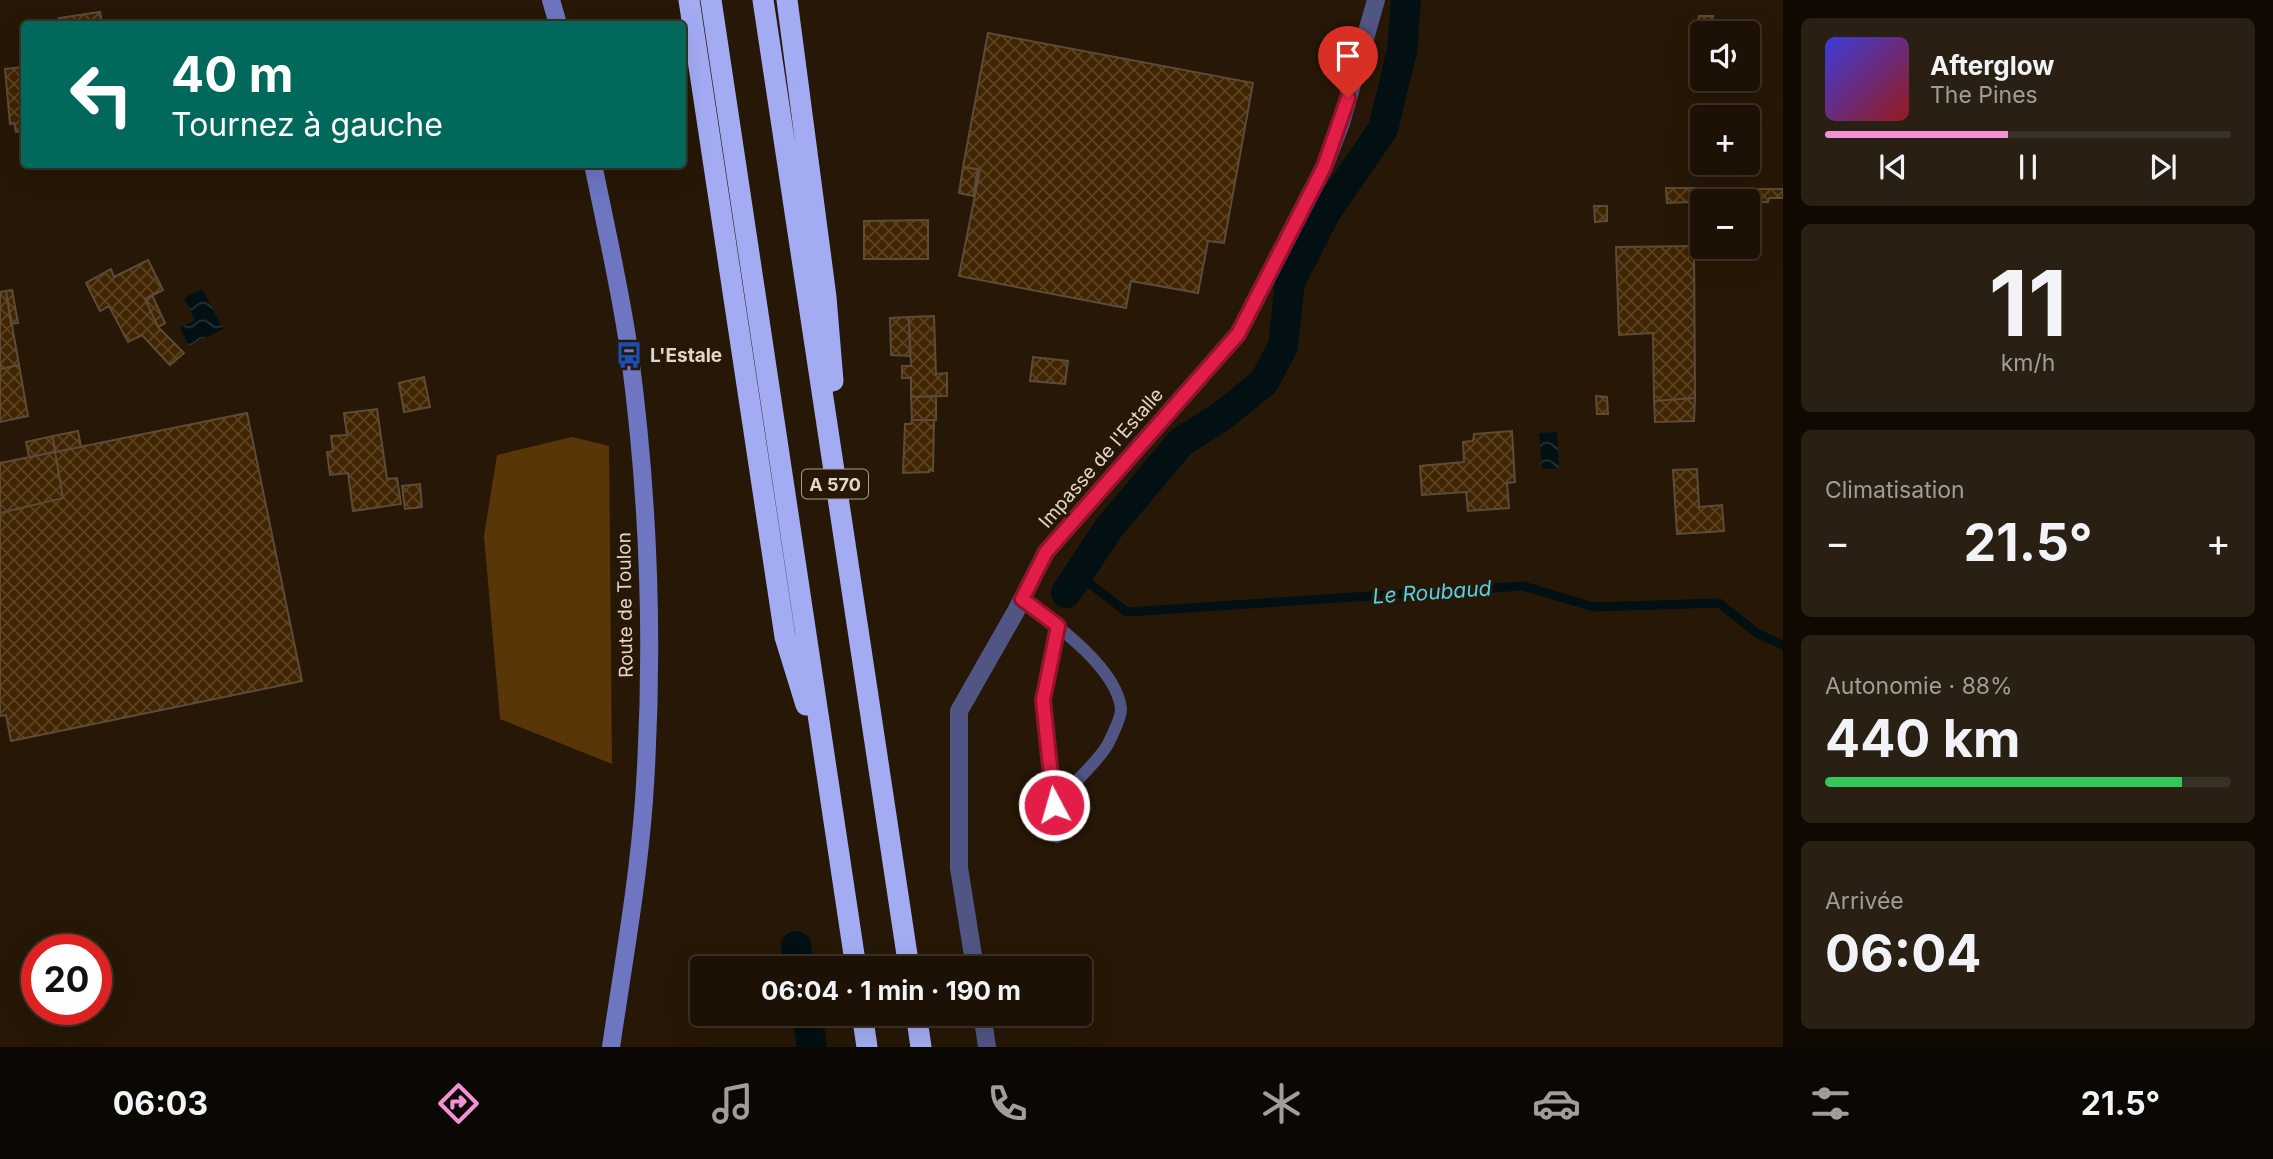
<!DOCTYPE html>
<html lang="fr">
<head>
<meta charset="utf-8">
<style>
	body { margin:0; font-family:Inter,sans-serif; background:#291f13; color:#f1f3f6; height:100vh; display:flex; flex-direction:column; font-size:26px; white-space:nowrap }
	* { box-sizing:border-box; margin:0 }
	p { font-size:23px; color:#a09d9a }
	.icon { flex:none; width:38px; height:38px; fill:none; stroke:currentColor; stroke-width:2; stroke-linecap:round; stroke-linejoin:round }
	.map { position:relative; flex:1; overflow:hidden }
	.drawer { display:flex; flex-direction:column; gap:18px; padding:18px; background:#0f0902; width:490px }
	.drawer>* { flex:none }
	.banner { position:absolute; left:21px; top:21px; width:665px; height:147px; border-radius:7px; box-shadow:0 7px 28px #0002,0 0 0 2px #3a3126; background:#00695c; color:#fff; overflow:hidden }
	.buttons { position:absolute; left:1690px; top:21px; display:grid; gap:14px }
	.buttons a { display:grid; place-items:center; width:70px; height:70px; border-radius:7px; background:#1c1104; box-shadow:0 7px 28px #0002,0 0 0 2px #3a3126; font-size:35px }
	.speed { position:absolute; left:21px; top:934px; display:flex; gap:14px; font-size:35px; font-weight:700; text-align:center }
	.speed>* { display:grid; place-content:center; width:91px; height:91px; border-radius:50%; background:#1c1104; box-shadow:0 7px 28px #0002,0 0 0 2px #3a3126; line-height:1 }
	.speed .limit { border:10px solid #d22; background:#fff; color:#111 }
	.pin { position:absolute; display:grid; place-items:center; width:60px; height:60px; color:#fff; margin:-72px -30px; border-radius:50% 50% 50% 0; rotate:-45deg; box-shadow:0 0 7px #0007 }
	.pin .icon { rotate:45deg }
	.me { position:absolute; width:77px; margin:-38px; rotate:354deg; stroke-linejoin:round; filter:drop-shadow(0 0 5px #0008) }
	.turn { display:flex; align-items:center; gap:24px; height:147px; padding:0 35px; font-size:32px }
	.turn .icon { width:91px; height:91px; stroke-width:2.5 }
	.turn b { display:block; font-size:49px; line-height:60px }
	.big { font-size:52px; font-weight:700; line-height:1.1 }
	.drawer .tile { flex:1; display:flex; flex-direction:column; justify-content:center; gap:10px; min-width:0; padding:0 24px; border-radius:10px; background:#291f13 }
	.drawer .dial { align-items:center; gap:0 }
	.dial b { font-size:91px; line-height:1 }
	.song { display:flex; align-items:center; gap:21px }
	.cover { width:84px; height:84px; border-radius:10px; background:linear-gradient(135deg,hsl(240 70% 55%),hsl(0 70% 35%)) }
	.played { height:7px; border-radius:4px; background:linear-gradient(90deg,#f391d6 45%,#3a3126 45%) }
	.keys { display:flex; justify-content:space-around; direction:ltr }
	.heat { display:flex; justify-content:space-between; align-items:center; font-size:38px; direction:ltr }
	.charge { height:10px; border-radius:5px; background:linear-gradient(90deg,#34c759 88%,#3a3126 0) }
	.trip { position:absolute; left:690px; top:956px; width:402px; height:70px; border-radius:7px; background:#1c1104; box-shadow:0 7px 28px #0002,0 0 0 2px #3a3126; font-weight:700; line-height:70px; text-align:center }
	.tab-bar { display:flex; height:112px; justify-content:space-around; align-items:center; background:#0b0702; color:#a09d9a }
	.tab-bar .icon { width:49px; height:49px }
	.tab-bar .selected { color:#f391d6 }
	.tab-bar b { font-size:32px; color:#f1f3f6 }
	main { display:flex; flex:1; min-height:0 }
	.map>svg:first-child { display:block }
	.grass { fill:#593608 }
	.water { fill:url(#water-waves) }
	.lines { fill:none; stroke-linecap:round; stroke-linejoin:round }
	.stream { stroke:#021013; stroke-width:9 }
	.canal { stroke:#021013; stroke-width:30 }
	.building { fill:url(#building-cross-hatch); stroke:#5d4b38; stroke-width:2 }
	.service { stroke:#505584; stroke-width:12 }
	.minor { stroke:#505584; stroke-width:18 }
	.secondary { stroke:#6e75c1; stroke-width:18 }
	.motorway { stroke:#a3acf3; stroke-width:21 }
	.route-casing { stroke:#92132f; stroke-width:18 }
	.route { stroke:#e11d48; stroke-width:12 }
	.labels { text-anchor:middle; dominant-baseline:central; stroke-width:6; stroke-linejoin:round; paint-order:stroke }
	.shield { fill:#261706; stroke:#a99d90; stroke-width:2 }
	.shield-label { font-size:18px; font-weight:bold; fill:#e1d6cb }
	.poi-label { font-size:19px; font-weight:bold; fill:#e1d6cb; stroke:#261706; text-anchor:start }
	.street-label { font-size:19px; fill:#e1d6cb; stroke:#261706 }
	.water-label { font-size:21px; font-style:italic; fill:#55d2e8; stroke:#261706 }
</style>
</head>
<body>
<main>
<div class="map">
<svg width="1783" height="1047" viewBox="0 0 1783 1047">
	<defs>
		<pattern id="water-waves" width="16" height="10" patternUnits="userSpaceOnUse" patternTransform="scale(1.75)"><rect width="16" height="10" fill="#021013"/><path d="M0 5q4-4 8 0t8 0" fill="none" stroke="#273234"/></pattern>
		<pattern id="building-cross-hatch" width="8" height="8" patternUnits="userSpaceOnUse" patternTransform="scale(1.75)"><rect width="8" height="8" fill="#412400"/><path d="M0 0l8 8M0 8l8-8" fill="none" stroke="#5c4324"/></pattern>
	</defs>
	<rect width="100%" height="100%" fill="#261706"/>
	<!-- grass -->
	<path class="grass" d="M572,437L609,446L612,764L500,719L484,536L497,455Z"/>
	<!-- water -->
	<path class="water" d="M202,289L223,329L189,346L180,328L195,320L184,298Z
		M1557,432L1559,468L1542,469L1539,433Z"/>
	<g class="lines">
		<!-- stream -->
		<path class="stream" d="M1078,575L1127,612L1523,586L1594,607L1719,603L1758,634L1783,645"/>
		<!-- canal -->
		<path class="canal" d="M1066,593L1108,529L1181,442L1222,416L1264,382L1283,346L1290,282L1326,212L1383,129L1402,51L1406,0
			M796,946L800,968
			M807,1013L812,1047"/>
	</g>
	<!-- building -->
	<path class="building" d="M100,12L102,24H60L59,18Z
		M1699,16H1713L1709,33H1703V52L1692,50Z
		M988,33L1253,83L1224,243L1208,241L1198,293L1131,281L1126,308L959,276L980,170L963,167Z
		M24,67V131L16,132L14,123L10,124L5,69Z
		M963,167L978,169L973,196L959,193Z
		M1666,188H1713L1714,201L1667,203Z
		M1719,188H1738L1739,201H1719Z
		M1738,188L1757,189V215H1748V201H1739Z
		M1757,189H1783V198H1769L1768,202H1757Z
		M1594,206H1607V221L1595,222Z
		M928,220V259H864V221Z
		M1694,246L1695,398L1654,401L1653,333L1619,335L1616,247Z
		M148,260L163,290L145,299L158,327L184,353L170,365L142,335L128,342L109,306L100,311L86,283L111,269L114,277Z
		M12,290L18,323L11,324L6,291Z
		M6,291L19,365L0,369V292Z
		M152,295L165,323L158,327L145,299Z
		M934,316L936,374L947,373V396L911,397V378H902V366H911L909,317Z
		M909,317L910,356L891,355L890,318Z
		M1033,357L1068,361L1065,384L1030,381Z
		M19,365L28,416L0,422V369Z
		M424,377L430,407L404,412L399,383Z
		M936,396V420H912L911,397Z
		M1596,396L1607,397L1608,414H1597Z
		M1695,398L1694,421L1655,422L1654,401Z
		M377,409L387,479L397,478L401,504L353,511L348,473L330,475L327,452L333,451L331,436L347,435L344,413Z
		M247,413L302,681L11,741L6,715L0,716V513L63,498L55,452Z
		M912,420H934L933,471L929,470V472L903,473L905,424H911Z
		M78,431L81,447L55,452L53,436Z
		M1512,431L1515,482L1507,483L1509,508L1468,511L1466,492L1422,495L1420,466L1464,462L1463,442L1473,441L1474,434Z
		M53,436L55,452L29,457L26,442Z
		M55,452L63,498L0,513V463Z
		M1697,469L1699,507L1722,505L1724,531L1677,534L1673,470Z
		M420,484L422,507L405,509L402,486Z"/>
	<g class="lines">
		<!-- service -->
		<path class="service" d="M1022,599C1054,623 1117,668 1121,709C1121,719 1112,735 1108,744C1099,761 1067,790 1053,805
			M1057,837L1043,700L1058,626"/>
		<!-- minor -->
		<path class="minor" d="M975,968L959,868V711L1016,611L1046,552L1238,334L1324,167L1341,123L1376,0
			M982,1013L987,1047"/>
		<!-- secondary -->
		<path class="secondary" d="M551,0L558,24
			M593,164C606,228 621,292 630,357C649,501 654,655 644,800C638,883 623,965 611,1047"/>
		<!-- motorway -->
		<path class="motorway" d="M689,0L785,637L806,705
			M711,0L856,968
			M763,0L909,968
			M787,0L826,297L833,381
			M862,1013L867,1047
			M916,1013L921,1047"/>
	</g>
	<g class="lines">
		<defs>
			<path id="route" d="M1054,805L1043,700L1058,626L1022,599L1046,552L1238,334L1324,167L1348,98"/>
		</defs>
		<!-- route casing -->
		<use href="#route" class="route-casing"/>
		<!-- route -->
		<use href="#route" class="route"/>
	</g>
	<!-- icons -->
	<defs>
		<symbol id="bus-bare" viewBox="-9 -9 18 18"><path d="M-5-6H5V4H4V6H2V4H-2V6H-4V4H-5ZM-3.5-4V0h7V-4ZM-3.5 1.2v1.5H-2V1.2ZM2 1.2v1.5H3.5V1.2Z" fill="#1a4fb4" stroke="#261706" stroke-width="2.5" paint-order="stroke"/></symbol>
	</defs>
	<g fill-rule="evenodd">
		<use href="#bus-bare" x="610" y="336" width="38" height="38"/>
	</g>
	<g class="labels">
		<!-- shield labels -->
		<rect class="shield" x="802" y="469.5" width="66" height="29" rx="5"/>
		<g class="shield-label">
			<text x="835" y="484">A 570</text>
		</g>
		<!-- poi labels -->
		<g class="poi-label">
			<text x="650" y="355">L'Estale</text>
		</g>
		<!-- street labels -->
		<g class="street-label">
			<text transform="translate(1101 458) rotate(-49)">Impasse de l'Estalle</text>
			<text transform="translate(625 605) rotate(-91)">Route de Toulon</text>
		</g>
		<!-- water labels -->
		<g class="water-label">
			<text transform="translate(1432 592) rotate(-4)">Le Roubaud</text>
		</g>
	</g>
</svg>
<div class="buttons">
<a><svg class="icon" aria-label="sound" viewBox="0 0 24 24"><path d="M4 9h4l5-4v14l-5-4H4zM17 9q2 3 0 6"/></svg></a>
<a>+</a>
<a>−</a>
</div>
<div class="speed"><div class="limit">20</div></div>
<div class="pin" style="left:1348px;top:98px;background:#d93025"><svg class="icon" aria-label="arrive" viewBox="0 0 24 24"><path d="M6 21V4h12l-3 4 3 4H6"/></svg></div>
<svg class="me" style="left:1054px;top:805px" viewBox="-20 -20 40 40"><circle r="17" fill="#e11d48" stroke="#fff" stroke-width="3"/><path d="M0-11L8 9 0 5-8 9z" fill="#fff"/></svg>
<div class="trip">06:04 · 1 min · 190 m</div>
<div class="banner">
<div class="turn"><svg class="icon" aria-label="left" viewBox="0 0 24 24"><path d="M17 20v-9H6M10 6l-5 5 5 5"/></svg><div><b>40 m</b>Tournez à gauche</div></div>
</div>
</div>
<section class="drawer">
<div class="tile">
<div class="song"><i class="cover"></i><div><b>Afterglow</b><p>The Pines</p></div></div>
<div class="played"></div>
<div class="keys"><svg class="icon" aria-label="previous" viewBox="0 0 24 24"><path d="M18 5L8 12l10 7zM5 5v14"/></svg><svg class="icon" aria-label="pause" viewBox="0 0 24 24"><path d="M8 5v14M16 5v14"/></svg><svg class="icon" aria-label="next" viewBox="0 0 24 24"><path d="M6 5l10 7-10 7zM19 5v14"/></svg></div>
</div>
<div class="tile dial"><b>11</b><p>km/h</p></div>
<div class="tile"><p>Climatisation</p>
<div class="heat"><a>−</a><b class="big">21.5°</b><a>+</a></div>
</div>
<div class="tile"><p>Autonomie · 88%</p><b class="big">440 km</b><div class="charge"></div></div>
<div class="tile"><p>Arrivée</p><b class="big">06:04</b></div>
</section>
</main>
<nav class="tab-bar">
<b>06:03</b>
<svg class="icon selected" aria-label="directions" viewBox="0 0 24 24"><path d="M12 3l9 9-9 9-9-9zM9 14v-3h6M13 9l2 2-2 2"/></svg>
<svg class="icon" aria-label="music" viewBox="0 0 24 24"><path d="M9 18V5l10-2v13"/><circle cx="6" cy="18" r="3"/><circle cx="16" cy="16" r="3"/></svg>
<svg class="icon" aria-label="phone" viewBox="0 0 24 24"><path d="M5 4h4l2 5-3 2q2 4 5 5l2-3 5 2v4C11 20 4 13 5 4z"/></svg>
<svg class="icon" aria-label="climate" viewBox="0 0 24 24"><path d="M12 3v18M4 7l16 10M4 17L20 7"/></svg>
<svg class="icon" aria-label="car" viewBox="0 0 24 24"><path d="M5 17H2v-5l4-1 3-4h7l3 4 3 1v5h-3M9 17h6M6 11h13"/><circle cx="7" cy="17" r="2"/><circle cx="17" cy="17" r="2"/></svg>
<svg class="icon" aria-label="filters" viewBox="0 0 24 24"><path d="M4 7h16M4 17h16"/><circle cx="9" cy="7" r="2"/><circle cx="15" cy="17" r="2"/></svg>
<b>21.5°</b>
</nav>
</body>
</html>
